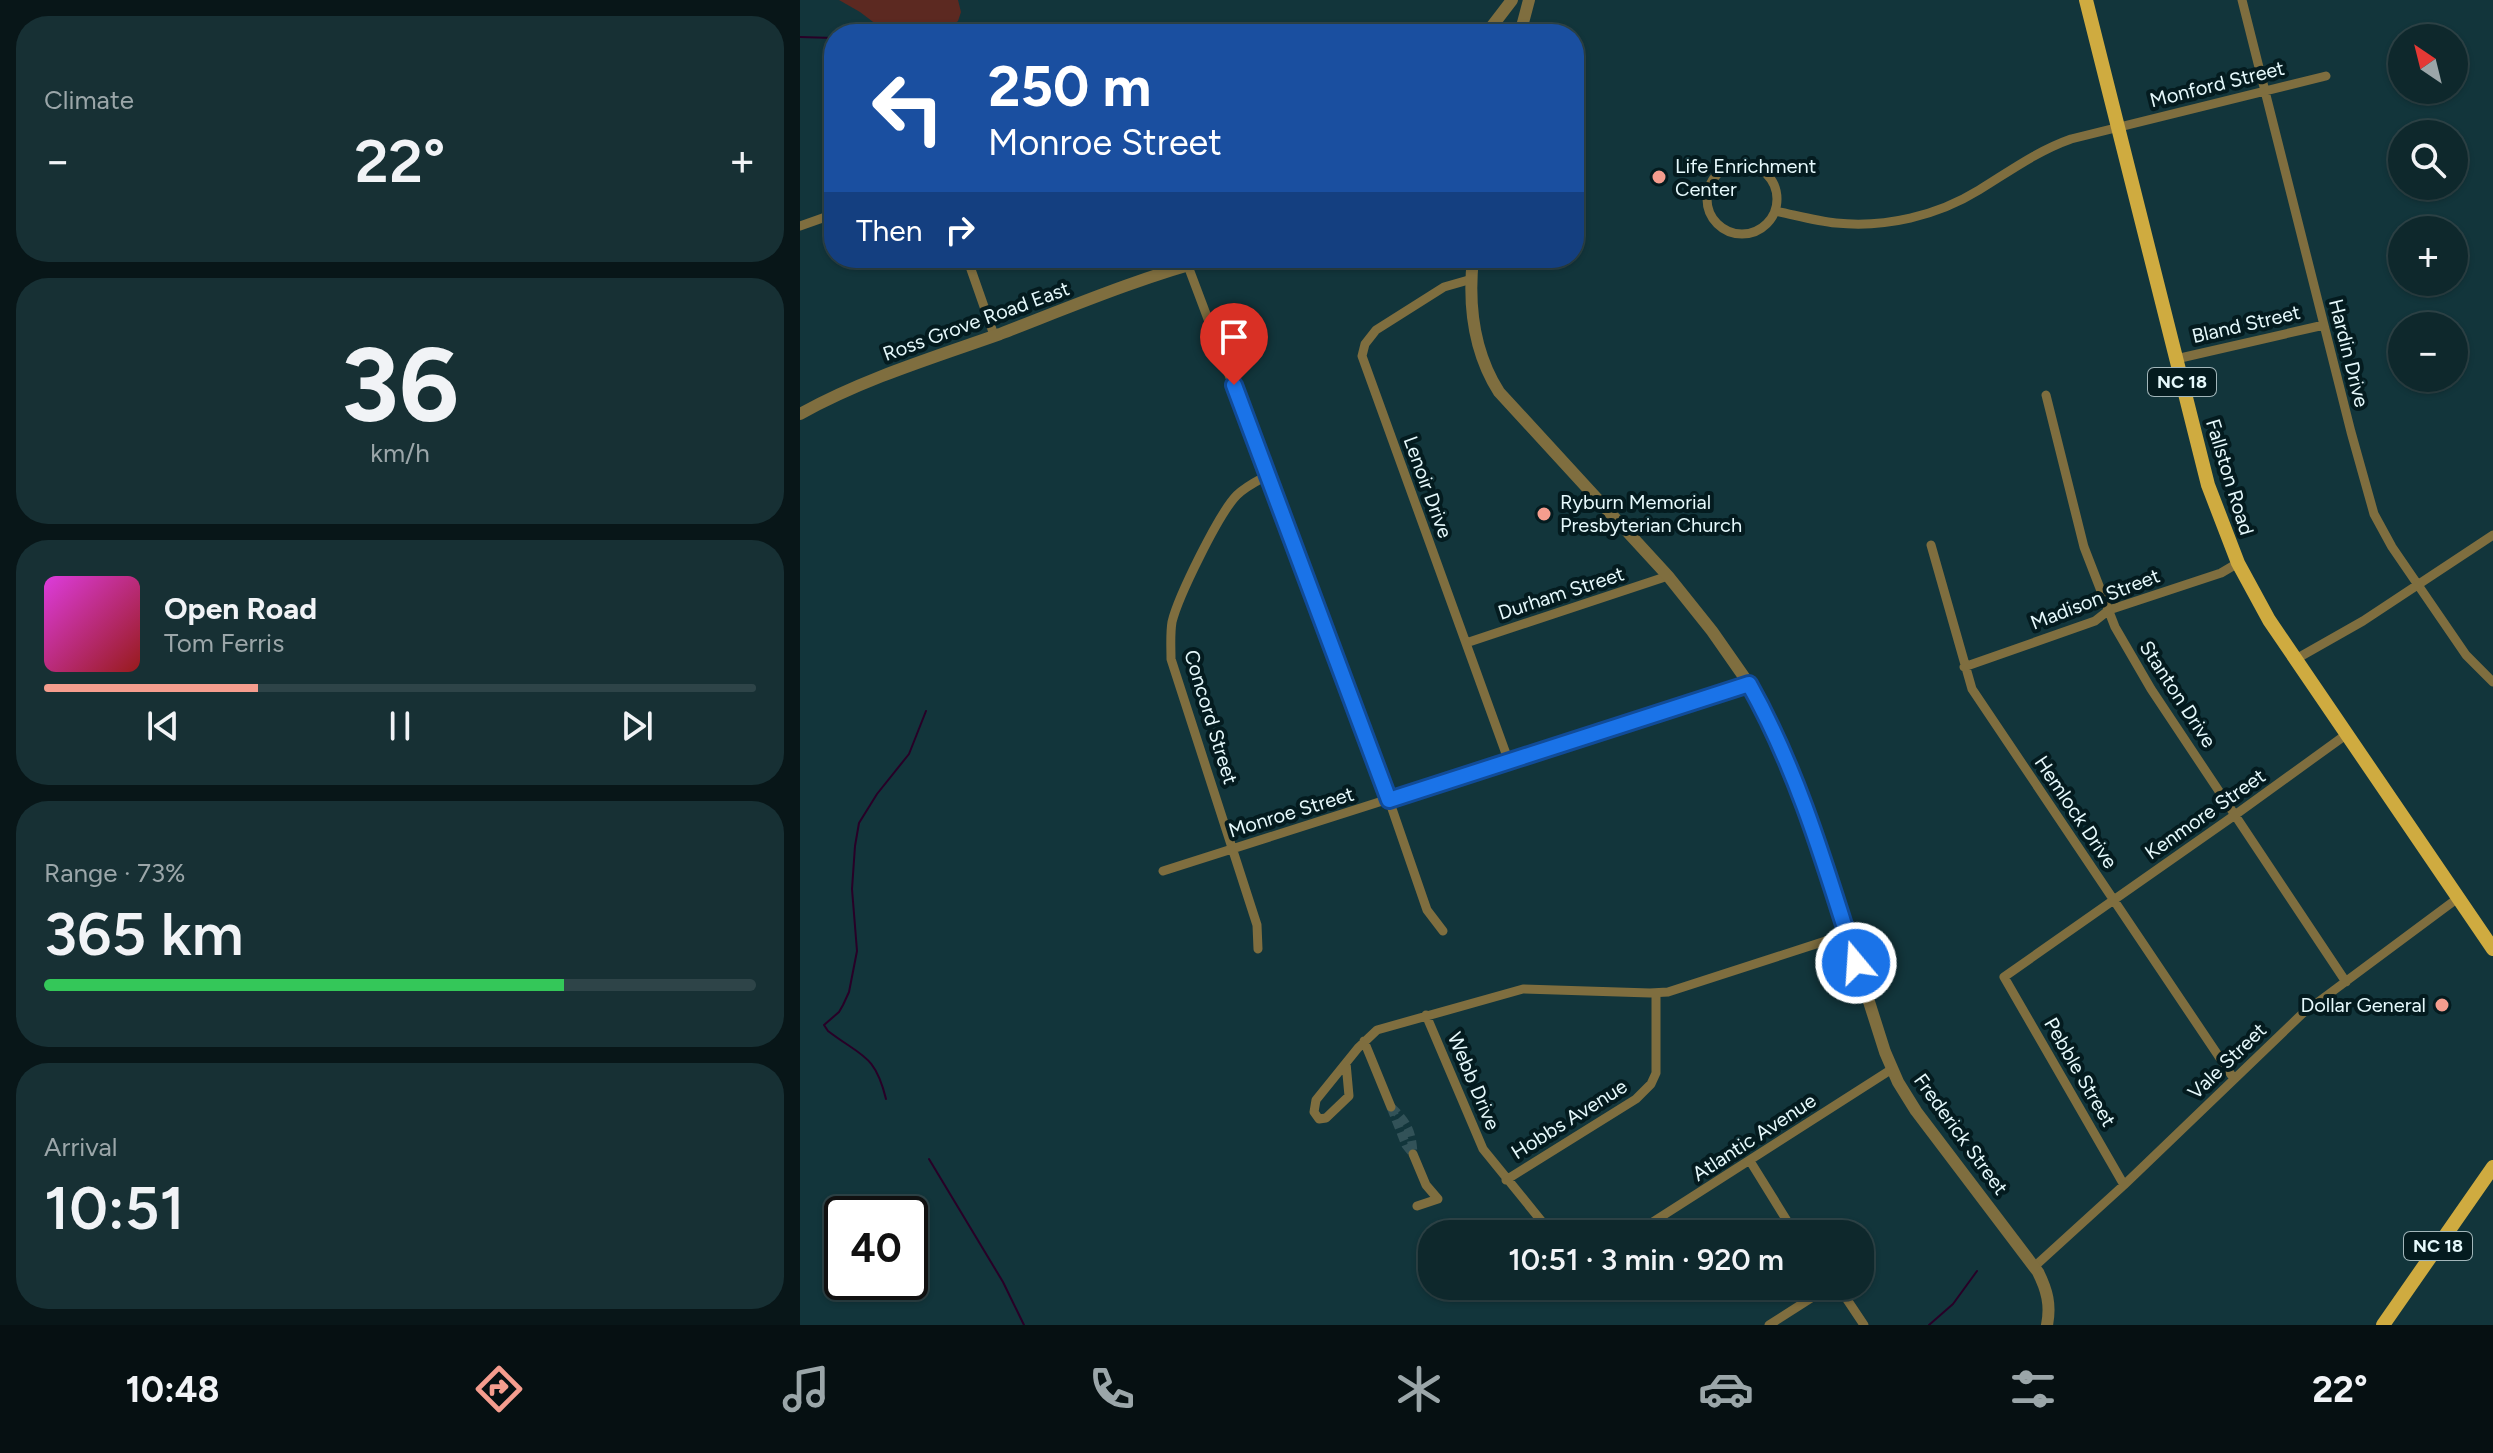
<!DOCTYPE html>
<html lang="en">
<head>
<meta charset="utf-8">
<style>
	body { margin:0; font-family:Figtree,sans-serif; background:#173034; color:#f1f3f6; height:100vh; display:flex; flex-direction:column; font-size:30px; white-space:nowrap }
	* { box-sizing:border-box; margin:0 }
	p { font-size:26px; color:#9ba6a9 }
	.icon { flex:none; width:44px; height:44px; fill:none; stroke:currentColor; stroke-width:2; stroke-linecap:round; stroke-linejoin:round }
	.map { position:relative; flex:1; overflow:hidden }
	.side { display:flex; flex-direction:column; gap:16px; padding:16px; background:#081618; width:800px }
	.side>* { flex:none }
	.guide { position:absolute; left:24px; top:24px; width:760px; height:244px; border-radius:32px; box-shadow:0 2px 6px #0004,0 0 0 2px #2e4448; background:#1a4fa0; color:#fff; overflow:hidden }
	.needle { width:52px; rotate:325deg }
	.buttons { position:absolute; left:1588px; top:24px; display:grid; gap:16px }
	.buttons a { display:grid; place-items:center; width:80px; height:80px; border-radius:50%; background:#0e282c; box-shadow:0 2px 6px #0004,0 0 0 2px #2e4448; font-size:40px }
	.speed { position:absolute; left:24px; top:1196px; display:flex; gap:16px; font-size:40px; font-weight:700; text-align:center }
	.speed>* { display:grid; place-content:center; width:104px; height:104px; border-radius:50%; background:#0e282c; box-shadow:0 2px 6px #0004,0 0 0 2px #2e4448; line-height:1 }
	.speed .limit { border:4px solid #111; border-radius:12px; background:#fff; color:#111 }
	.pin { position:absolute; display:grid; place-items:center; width:68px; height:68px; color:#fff; margin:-82px -34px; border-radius:50% 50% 50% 0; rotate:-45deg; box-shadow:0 0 8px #0007 }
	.pin .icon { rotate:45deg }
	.me { position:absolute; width:88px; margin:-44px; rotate:342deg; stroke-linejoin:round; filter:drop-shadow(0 0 6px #0008) }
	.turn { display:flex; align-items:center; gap:28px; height:168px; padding:0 32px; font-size:36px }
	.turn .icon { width:104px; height:104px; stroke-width:2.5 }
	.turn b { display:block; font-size:56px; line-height:68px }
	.then { display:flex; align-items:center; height:76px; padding:0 32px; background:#0003; gap:16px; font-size:30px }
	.big { font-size:60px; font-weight:600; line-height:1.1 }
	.side .card { flex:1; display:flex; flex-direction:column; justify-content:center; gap:12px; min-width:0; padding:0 28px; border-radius:32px; background:#173034 }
	.side .dial { align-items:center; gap:0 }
	.dial b { font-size:104px; line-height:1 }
	.song { display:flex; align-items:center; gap:24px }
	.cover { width:96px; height:96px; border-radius:12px; background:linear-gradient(135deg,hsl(300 70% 55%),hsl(0 70% 35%)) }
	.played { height:8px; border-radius:4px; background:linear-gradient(90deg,#f59d8e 30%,#2e4448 30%) }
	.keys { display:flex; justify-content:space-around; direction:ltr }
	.heat { display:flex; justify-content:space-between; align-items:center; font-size:44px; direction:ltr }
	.charge { height:12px; border-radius:6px; background:linear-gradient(90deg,#34c759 73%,#2e4448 0) }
	.trip { position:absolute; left:618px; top:1220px; width:456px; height:80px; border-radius:32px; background:#0e282c; box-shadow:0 2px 6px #0004,0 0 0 2px #2e4448; font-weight:600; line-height:80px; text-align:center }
	.tabs { display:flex; height:128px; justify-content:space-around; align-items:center; background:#061012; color:#9ba6a9 }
	.tabs .icon { width:56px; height:56px }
	.tabs .active { color:#f59d8e }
	.tabs b { font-size:36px; color:#f1f3f6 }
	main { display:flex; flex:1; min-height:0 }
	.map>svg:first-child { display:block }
	.green { fill:#5c2921 }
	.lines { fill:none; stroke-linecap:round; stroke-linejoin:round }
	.stream { stroke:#280027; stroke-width:2 }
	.minor-tunnel { stroke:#325258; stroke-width:9; stroke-dasharray:9 4.5; stroke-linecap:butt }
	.minor { stroke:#7f6e3f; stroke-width:9 }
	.tertiary { stroke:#7f6e3f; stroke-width:12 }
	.primary { stroke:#cfab40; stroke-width:14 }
	.route-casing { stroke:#114b97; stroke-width:20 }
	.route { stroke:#1a73e8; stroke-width:14 }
	.poi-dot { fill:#f59d8e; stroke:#041b1f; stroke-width:3 }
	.labels { text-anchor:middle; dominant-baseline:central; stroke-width:8; stroke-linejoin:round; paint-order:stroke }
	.shield { fill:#041b1f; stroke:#a2b6ba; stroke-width:2 }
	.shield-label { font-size:18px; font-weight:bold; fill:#e6f9fc }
	.street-label { font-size:20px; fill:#e6f9fc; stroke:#041b1f }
	.poi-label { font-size:20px; fill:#e6f9fc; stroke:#041b1f; text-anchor:start }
</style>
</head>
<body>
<main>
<section class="side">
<div class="card"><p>Climate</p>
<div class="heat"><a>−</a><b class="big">22°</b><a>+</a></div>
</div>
<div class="card dial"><b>36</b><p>km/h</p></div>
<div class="card">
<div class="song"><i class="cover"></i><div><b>Open Road</b><p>Tom Ferris</p></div></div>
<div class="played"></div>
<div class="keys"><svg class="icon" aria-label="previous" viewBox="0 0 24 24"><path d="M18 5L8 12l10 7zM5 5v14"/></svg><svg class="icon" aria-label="pause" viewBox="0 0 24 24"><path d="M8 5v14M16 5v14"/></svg><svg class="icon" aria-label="next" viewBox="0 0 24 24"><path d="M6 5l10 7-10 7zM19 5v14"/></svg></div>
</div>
<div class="card"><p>Range · 73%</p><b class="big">365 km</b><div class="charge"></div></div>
<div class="card"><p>Arrival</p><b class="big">10:51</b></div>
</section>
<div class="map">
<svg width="1693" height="1325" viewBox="0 0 1693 1325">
	<rect width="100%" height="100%" fill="#12353b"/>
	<!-- green -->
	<path class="green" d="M39,0H158L161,12L158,21L141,34H89L60,12Z"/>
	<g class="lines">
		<!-- stream -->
		<path class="stream" d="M0,37L34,38
			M86,1099C75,1054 62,1057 28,1031L24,1025L39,1012L43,1005L49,992L57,951L52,889L55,846L59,823L77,794L109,754L126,711
			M129,1159L203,1282L224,1325
			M1129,1325L1153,1304L1177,1271"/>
		<!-- minor-tunnel -->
		<path class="minor-tunnel" d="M591,1107C607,1122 612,1132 613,1154
			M591,1107L606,1145L613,1154"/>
		<!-- minor -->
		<path class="minor" d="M1442,0L1551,432L1574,514L1592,547L1666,655L1693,682
			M907 199a35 35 0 1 1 70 0a35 35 0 1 1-70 0Z
			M975,211C995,215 1016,221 1036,223C1085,228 1137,216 1179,190C1210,171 1237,151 1271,139L1526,76
			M0,226L34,214
			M167,258L194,335
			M388,266L589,800L627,910L643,931
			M672,279L644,287L576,330L565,344L562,356L709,762
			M1376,359L1524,325
			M1246,395L1284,547L1315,627L1351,689L1546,982
			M1131,545L1172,689L1434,1079
			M666,643L868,576
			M1496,659L1563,621L1693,535
			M1164,667L1295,621L1309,610L1421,573L1438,563
			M363,871L949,684
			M458,949L457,925L371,659C371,647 370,634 372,622C378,597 419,513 437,495C446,486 457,481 468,475
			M626,1015L683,1149L752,1234
			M564,1041L591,1107
			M546,1063L549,1096L526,1118L519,1119L514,1112L516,1100L558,1048L577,1030L723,989L850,993L868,992L1047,934
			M613,1154L626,1185L638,1199L617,1206
			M950,1161L994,1232L1001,1228L1005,1234
			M706,1180L836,1099L851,1084L856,1073V993
			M1324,1185L1204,977L1435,815L1547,734
			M834,1234L1092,1069
			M1235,1266L1324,1185L1502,1014L1658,898
			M1038,1286L1064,1325
			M738,1293L750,1286
			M969,1325L1030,1286"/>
		<!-- tertiary -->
		<path class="tertiary" d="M686,34L712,0
			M720,34L729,0
			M673,258C668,305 673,351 699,392L868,576L912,631L949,684L988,762L1017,838L1085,1052L1098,1082L1116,1111L1238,1272C1247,1290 1251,1305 1247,1325
			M0,414C63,379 132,358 200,334C270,307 341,277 414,258"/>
		<!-- primary -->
		<path class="primary" d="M1286,0L1408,485L1438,563L1469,620L1693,949
			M1583,1325L1693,1167"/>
	</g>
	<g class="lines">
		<defs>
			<path id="route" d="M434,385L589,800L949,684C998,771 1026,868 1056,963"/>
		</defs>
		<!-- route casing -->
		<use href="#route" class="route-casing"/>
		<!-- route -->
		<use href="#route" class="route"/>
	</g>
	<!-- markers -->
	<g class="poi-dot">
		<circle cx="859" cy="177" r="8"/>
		<circle cx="744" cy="514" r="8"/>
		<circle cx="1642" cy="1005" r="8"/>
	</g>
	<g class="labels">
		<!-- shield labels -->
		<g class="shield">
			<rect x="1348" y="368" width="68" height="28" rx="6"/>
			<rect x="1604" y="1232" width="68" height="28" rx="6"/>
		</g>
		<g class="shield-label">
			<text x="1382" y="382">NC 18</text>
			<text x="1638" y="1246">NC 18</text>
		</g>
		<!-- street labels -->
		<g class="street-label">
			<text transform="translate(1417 84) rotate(-14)">Monford Street</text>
			<text transform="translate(176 321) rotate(-20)">Ross Grove Road East</text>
			<text transform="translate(1446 324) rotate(-13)">Bland Street</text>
			<text transform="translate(1549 353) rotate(76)">Hardin Drive</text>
			<text transform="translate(1430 477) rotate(73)">Fallston Road</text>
			<text transform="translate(628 487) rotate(70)">Lenoir Drive</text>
			<text transform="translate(761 593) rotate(-18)">Durham Street</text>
			<text transform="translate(1295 599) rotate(-21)">Madison Street</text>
			<text transform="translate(1378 694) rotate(57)">Stanton Drive</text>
			<text transform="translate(411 717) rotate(73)">Concord Street</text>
			<text transform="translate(491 812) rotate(-17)">Monroe Street</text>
			<text transform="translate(1276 812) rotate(56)">Hemlock Drive</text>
			<text transform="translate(1405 814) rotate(-35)">Kenmore Street</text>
			<text transform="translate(1427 1061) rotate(-44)">Vale Street</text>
			<text transform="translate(1280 1072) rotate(60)">Pebble Street</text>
			<text transform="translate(674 1081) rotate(67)">Webb Drive</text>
			<text transform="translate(769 1119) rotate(-32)">Hobbs Avenue</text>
			<text transform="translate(1161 1134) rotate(54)">Frederick Street</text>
			<text transform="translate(954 1137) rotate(-33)">Atlantic Avenue</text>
		</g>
		<!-- poi labels -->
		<g class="poi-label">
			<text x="875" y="166">Life Enrichment<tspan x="875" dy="23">Center</tspan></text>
			<text x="760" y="502">Ryburn Memorial<tspan x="760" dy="23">Presbyterian Church</tspan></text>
			<text x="1626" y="1005" text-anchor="end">Dollar General</text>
		</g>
	</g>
</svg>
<div class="buttons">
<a><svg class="needle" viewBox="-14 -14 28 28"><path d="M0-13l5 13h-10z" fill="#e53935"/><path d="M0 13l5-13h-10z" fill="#9ba6a9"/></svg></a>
<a><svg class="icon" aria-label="search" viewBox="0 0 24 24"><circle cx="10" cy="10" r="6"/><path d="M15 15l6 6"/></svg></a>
<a>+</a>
<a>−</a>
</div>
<div class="speed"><div class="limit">40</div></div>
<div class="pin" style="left:434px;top:385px;background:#d93025"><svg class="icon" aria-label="arrive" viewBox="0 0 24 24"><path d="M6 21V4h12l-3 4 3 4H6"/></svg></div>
<svg class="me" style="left:1056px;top:963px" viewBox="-20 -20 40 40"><circle r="17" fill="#1a73e8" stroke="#fff" stroke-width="3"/><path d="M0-11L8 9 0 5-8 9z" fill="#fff"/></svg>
<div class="trip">10:51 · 3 min · 920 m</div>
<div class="guide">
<div class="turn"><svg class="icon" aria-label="left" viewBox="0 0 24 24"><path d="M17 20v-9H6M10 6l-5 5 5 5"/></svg><div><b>250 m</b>Monroe Street</div></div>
<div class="then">Then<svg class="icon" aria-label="right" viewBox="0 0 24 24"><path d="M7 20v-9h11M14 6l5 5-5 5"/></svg></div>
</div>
</div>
</main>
<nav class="tabs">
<b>10:48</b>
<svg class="icon active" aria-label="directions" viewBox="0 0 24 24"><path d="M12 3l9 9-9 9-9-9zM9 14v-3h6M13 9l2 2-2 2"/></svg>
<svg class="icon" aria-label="music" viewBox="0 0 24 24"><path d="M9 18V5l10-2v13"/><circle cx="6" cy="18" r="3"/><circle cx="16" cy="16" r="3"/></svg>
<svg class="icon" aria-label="phone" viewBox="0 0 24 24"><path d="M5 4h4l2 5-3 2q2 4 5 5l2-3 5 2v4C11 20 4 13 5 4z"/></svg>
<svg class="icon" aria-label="climate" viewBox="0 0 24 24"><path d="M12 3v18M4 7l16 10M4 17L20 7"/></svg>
<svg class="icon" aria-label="car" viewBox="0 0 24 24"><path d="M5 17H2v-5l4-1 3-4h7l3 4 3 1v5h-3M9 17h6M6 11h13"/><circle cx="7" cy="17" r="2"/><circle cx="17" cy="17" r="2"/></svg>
<svg class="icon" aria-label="filters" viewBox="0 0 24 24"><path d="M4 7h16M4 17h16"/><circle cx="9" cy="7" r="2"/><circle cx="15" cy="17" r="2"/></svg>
<b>22°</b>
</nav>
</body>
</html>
